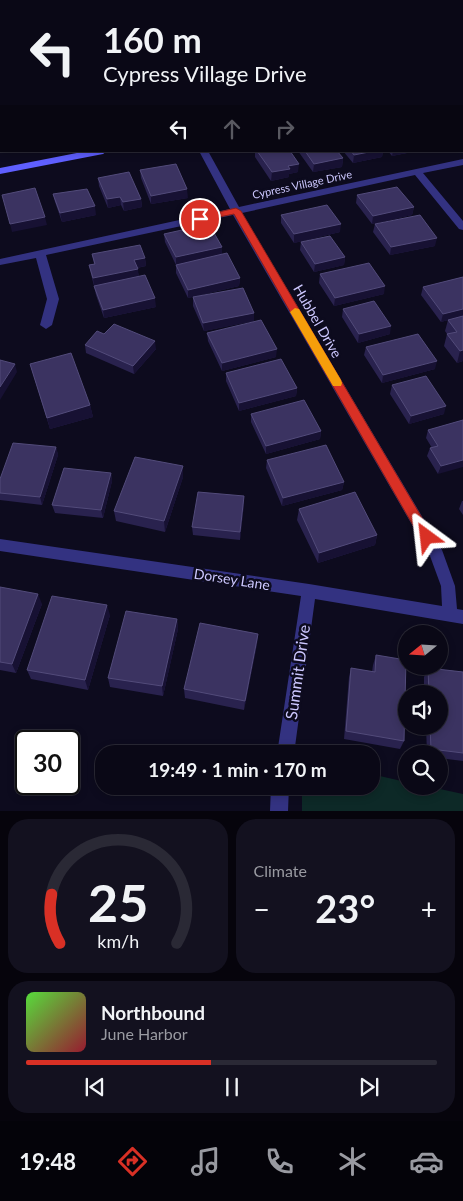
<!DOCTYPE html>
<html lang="en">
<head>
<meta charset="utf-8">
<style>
	body { margin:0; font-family:Lato,sans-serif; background:#13111f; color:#f1f3f6; height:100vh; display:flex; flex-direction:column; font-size:19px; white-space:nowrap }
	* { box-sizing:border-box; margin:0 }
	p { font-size:16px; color:#999aa1 }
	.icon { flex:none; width:28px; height:28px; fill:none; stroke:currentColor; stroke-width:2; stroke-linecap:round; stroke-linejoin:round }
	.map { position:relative; height:811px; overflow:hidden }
	.panel { display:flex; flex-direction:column; gap:8px; padding:8px; background:#06040c; flex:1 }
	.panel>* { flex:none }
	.top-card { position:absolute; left:0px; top:0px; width:464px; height:152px; box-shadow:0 2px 8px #0003,0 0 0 1px #2a2935; background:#0a0816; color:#f1f3f6; overflow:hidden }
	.needle { width:32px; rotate:252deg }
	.fabs { position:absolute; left:398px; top:625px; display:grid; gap:10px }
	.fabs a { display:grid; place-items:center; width:50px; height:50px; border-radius:50%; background:#0a0816; box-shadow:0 2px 8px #0003,0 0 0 1px #2a2935; font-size:25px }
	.speed { position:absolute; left:15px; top:730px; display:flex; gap:10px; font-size:25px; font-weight:700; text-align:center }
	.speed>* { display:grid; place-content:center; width:65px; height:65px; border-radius:50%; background:#0a0816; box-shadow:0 2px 8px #0003,0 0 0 1px #2a2935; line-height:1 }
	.speed .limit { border:2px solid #111; border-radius:8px; background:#fff; color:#111 }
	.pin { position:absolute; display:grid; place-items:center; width:42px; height:42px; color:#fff; margin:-21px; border:2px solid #fff; border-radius:50%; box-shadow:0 1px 5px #0007 }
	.me { position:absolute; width:55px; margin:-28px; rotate:330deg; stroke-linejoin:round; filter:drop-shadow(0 0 4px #0008) }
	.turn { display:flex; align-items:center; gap:18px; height:105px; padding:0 20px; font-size:22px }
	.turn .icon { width:65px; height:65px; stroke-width:2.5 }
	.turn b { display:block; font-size:35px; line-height:42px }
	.lanes { display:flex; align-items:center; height:48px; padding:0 20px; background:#0003; justify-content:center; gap:25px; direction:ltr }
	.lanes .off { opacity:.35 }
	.big { font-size:38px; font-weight:700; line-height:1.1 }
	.panel .tile { flex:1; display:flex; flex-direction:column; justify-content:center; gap:8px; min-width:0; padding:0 18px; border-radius:20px; background:#13111f }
	.panel .dial { align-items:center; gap:0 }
	.dial svg { height:130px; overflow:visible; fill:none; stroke:#2a2935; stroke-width:7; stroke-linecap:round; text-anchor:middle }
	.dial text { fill:#f1f3f6; stroke:none }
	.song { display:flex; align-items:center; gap:15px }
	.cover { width:60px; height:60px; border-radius:8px; background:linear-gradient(135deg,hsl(110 70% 55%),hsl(350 70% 35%)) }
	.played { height:5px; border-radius:2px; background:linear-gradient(90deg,#d93025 45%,#2a2935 45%) }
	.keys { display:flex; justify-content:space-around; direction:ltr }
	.heat { display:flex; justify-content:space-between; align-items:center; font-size:28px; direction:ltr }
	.panel .tiles { flex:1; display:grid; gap:8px; grid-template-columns:1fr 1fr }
	.tile:last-child { grid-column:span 2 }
	.trip { position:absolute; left:95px; top:745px; width:285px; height:50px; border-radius:20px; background:#0a0816; box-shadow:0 2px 8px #0003,0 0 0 1px #2a2935; font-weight:700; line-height:50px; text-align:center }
	.tab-bar { display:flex; height:80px; justify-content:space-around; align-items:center; background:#040309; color:#999aa1 }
	.tab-bar .icon { width:35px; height:35px }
	.tab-bar .active { color:#d93025 }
	.tab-bar b { font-size:22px; color:#f1f3f6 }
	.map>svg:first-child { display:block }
	.green { fill:#0d2927 }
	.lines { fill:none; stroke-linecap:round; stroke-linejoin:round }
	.street { fill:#333281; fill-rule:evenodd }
	.secondary { fill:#5f5fff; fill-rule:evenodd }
	.wall { fill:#29224e }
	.shaded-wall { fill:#171133 }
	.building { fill:#3b3361; stroke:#524b7a }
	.route { fill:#d93025; stroke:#8d1f18 }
	.slow { fill:#f59e0b }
	.labels { text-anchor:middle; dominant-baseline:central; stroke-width:5; stroke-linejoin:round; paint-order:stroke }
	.far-street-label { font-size:11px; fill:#cdc8ff; stroke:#0d0b1e }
	.street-label { font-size:14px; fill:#cdc8ff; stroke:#0d0b1e }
	.near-street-label { font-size:16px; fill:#cdc8ff; stroke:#0d0b1e }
</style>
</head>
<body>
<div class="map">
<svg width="463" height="811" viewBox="0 0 463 811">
	<rect width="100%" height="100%" fill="#0d0b1e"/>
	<!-- green -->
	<path class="green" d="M371,774L406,782V786H426L463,794V811H302V786H371Z"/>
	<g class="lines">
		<!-- street -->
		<path class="street" d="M199,151H208L239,207L463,159V165L423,173L463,221V230L459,229L415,175L242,213L442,550L455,586L457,609L463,610V624L315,599L294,754H277L301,596L0,551V539L309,584L442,606L441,586L430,556L233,215L46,255L59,299L52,325L46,329L40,325L47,299L36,258L0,265V259L230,209Z
			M271,786H289L288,811H270Z"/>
		<!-- secondary -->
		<path class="secondary" d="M462,83H463V87H462Z
			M87,151H107L103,154L0,174V168Z"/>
	</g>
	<!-- wall -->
	<path class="wall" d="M255,151H290L298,172L289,174V177L271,181L255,157Z
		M298,151H337L343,158L342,167L313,172Z
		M343,151H383L382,157L353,163Z
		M388,151H417L392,156Z
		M140,170L188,198L151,204L141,178Z
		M98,178L141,199L142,207L124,211L121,205L108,208L99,186Z
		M53,194L96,215L62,222L55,202Z
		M357,195L414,207L412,215L372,224L356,203Z
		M281,215L340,232L294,243L281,223Z
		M375,224L435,246L390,255L373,232Z
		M164,234L222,247V255L240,278L239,286L188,298L176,273V265L165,242Z
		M301,242L345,257L344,265L314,272L300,250Z
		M92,254L145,258L146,266L137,268L139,277L156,307L104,318L96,295L94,286L91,274L89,265L94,264Z
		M320,274L384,294L334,306L319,283Z
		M463,277V361L457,363L444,346L447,334L445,331L448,320L441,322L421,295L423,287Z
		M193,297L254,313V321L204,331L193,306Z
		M343,309L390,334L358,343L342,317Z
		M207,333L276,357L222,371L208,341Z
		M104,334L156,349L134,374L86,353L85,345Z
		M366,347L435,369L382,383L364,355Z
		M30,364L90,405L93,417L50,429Z
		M226,373L297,388L296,396L239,411L226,381Z
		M392,385L444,414L409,424L390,394Z
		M251,414L321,431L320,439L266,454L251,422Z
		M463,420L438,474L427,456L430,448H432L426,438L428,430Z
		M56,447L58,455L42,505L0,500V493Z
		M267,460L344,482L342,490L282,506L266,468Z
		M111,473L112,481L103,518L55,513L52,505Z
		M183,477L165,532L116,521L114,511Z
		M244,496V504L240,540L193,535L192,527Z
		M462,501H463V515L459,509Z
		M299,509L377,535L375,545L318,563L297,520Z
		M0,587L42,604L16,673L0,670Z
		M110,615L88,690L31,679L27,670Z
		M177,619L178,629L163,696L110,687L108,678Z
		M258,634L257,644L244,710L185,698L184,689Z
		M376,655L404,741L400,749L344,739L349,677L351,668L372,672L373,665Z
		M428,668L463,672V761L439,758V754H427L426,726H439V694H424V677Z"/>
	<!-- shaded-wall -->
	<path class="shaded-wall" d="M374,151H383L382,157L353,163L354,155Z
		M393,151H417L392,156Z
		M343,158L342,167L313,172L314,164Z
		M299,164L298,172L289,174V177L271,181L272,172L288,166Z
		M187,189L188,198L151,204V196Z
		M120,197L121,205L108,208L107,199Z
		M141,199L142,207L124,211L123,202Z
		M95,206L96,215L62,222L60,213Z
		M414,207L412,215L372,224L373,216Z
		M45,217L47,225L12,232L10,224Z
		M341,224L340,232L294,243V234Z
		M437,238L435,246L390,255L391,247Z
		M222,247V255L176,265V257Z
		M345,257L344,265L314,272L315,264Z
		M145,258L146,266L135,268L134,260Z
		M138,269L139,278L94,286L93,278Z
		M240,278L239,286L188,298V290Z
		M385,286L384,294L334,306L335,298Z
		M155,298L156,307L104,318L103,310Z
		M463,309V316L441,322L443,314Z
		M254,313V321L204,331L203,323Z
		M391,326L390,334L358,343L359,334Z
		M155,341L156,349L134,374L133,366Z
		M277,349L276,357L222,371V363Z
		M463,350V361L457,363L460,351Z
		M437,361L435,369L382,383L383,375Z
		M15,364L17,372L0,400V387Z
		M297,388L296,396L239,411V403Z
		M90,405L93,417L50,429L47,418Z
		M446,406L444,414L409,424L411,416Z
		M321,431L320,439L266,454V446Z
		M56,447L58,455L42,505L40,497Z
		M463,460V467L438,474L441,466Z
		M183,466V477L165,532L164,521Z
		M111,473L112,481L103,518L101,510Z
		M344,482L342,490L282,506L283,498Z
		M244,496V504L240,540V532Z
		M377,535L375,545L318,563L319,553Z
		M38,594L42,604L16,673L12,664Z
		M107,605L110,615L88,690L85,680Z
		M177,619L178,629L163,696L162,686Z
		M258,634L257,644L244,710L245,701Z"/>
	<!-- building -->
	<path class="building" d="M257,151H290L299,164L288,166L290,169L272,172Z
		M305,151H337L343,158L314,164Z
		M351,151H374L354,155Z
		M176,164L187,189L151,196L140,170Z
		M129,172L141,199L123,202L120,197L107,199L98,178Z
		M397,187L414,207L373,216L357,195Z
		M35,188L45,217L10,224L2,195Z
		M87,189L95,206L60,213L53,194Z
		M327,205L341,224L294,234L281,215Z
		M420,215L437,238L391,247L375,224Z
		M209,224L222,247L176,257L164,234Z
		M330,236L345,257L315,264L301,242Z
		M140,245L145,258L134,260L138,269L93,278L89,265L95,264L92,254Z
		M227,253L240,278L188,290L176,265Z
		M369,263L385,286L335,298L320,274Z
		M145,275L155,298L103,310L94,286Z
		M463,277V309L443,314L423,287Z
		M243,288L254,313L203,323L193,297Z
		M374,301L391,326L359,334L343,309Z
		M463,316V350L460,351L447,334L457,332L448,320Z
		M261,320L277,349L222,363L207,333Z
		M114,324L155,341L133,366L85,345L97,331L104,334Z
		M418,334L437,361L383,375L366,347Z
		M71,353L90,405L47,418L30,364Z
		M281,359L297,388L239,403L226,373Z
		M0,360L15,364L0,387Z
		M426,376L446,406L411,416L392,385Z
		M304,400L321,431L266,446L251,414Z
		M463,420V460L441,466L430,448L438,446L428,430Z
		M13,443L56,447L40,497L0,493V479Z
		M326,445L344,482L283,498L267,460Z
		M135,457L183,466L164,521L114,511Z
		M64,468L111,473L101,510L52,505Z
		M198,492L244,496L240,532L192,527Z
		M355,492L377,535L319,553L299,509Z
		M0,587L38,594L12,664L0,662Z
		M52,596L107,605L85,680L27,670Z
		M126,611L177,619L162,686L108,678Z
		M200,623L258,634L245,701L184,689Z
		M376,655L406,660L404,741L346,731L351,668L375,672Z
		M428,668L463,672V753L431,749L430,726H439V694H429Z"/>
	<!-- route -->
	<path class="route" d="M236,208L241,211L431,533L433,537L431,541L427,542L422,541L234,214L200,221L196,219L197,217Z"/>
	<!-- slow -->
	<path class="slow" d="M295,308L299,309L341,380L342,383L341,386H333L290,312Z"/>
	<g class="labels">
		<!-- far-street labels -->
		<g class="far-street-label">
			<text transform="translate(302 184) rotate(-12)">Cypress Village Drive</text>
		</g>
		<!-- street labels -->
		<g class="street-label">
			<text transform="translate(318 321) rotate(60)">Hubbel Drive</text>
			<text transform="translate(232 579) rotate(9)">Dorsey Lane</text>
		</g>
		<!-- near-street labels -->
		<g class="near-street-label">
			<text transform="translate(297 672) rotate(-82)">Summit Drive</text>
		</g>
	</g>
</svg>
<div class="fabs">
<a><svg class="needle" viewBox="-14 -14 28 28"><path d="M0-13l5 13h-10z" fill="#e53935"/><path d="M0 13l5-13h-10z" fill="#999aa1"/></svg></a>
<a><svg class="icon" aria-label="sound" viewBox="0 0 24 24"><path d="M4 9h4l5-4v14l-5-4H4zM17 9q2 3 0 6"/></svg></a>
<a><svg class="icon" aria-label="search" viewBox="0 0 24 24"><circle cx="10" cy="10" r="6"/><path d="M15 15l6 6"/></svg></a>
</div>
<div class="speed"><div class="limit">30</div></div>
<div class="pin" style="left:200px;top:219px;background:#d93025"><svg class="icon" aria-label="arrive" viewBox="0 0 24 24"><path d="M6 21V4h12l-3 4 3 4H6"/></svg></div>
<svg class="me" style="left:427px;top:537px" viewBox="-20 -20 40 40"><path d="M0-17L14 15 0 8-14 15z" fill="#d93025" stroke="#fff" stroke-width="4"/></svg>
<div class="trip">19:49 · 1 min · 170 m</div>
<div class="top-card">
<div class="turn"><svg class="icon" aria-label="left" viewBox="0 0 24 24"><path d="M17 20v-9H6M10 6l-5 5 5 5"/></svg><div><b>160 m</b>Cypress Village Drive</div></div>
<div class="lanes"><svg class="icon" aria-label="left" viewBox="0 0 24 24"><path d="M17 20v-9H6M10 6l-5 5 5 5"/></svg><svg class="icon off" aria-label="ahead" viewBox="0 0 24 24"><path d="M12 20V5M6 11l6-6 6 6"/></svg><svg class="icon off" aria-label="right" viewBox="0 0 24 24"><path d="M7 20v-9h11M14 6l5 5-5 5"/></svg></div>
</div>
</div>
<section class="panel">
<div class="tiles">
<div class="tile dial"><svg viewBox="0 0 100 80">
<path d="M14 69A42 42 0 1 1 86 69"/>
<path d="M14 69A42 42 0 0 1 9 39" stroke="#d93025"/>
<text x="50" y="56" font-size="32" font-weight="700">25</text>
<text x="50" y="72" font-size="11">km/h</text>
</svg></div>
<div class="tile"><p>Climate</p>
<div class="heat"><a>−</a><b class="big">23°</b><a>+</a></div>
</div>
<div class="tile">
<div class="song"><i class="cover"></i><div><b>Northbound</b><p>June Harbor</p></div></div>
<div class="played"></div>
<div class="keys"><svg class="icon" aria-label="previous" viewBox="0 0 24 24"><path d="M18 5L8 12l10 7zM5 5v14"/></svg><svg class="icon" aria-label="pause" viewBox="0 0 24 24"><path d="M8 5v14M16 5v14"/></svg><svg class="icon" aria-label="next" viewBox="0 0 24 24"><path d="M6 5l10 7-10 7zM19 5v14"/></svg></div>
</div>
</div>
</section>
<nav class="tab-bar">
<b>19:48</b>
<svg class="icon active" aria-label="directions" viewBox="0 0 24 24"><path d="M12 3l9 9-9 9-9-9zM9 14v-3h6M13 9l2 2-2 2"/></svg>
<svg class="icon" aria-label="music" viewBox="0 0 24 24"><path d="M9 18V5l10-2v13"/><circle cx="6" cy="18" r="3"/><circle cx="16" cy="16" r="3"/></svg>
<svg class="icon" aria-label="phone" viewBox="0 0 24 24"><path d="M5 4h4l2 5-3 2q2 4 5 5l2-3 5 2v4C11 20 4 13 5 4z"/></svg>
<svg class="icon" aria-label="climate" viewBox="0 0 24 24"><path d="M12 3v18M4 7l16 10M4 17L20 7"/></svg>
<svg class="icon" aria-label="car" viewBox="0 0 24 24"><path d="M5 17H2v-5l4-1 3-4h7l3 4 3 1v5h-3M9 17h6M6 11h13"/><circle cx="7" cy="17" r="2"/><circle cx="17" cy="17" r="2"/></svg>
</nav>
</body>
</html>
